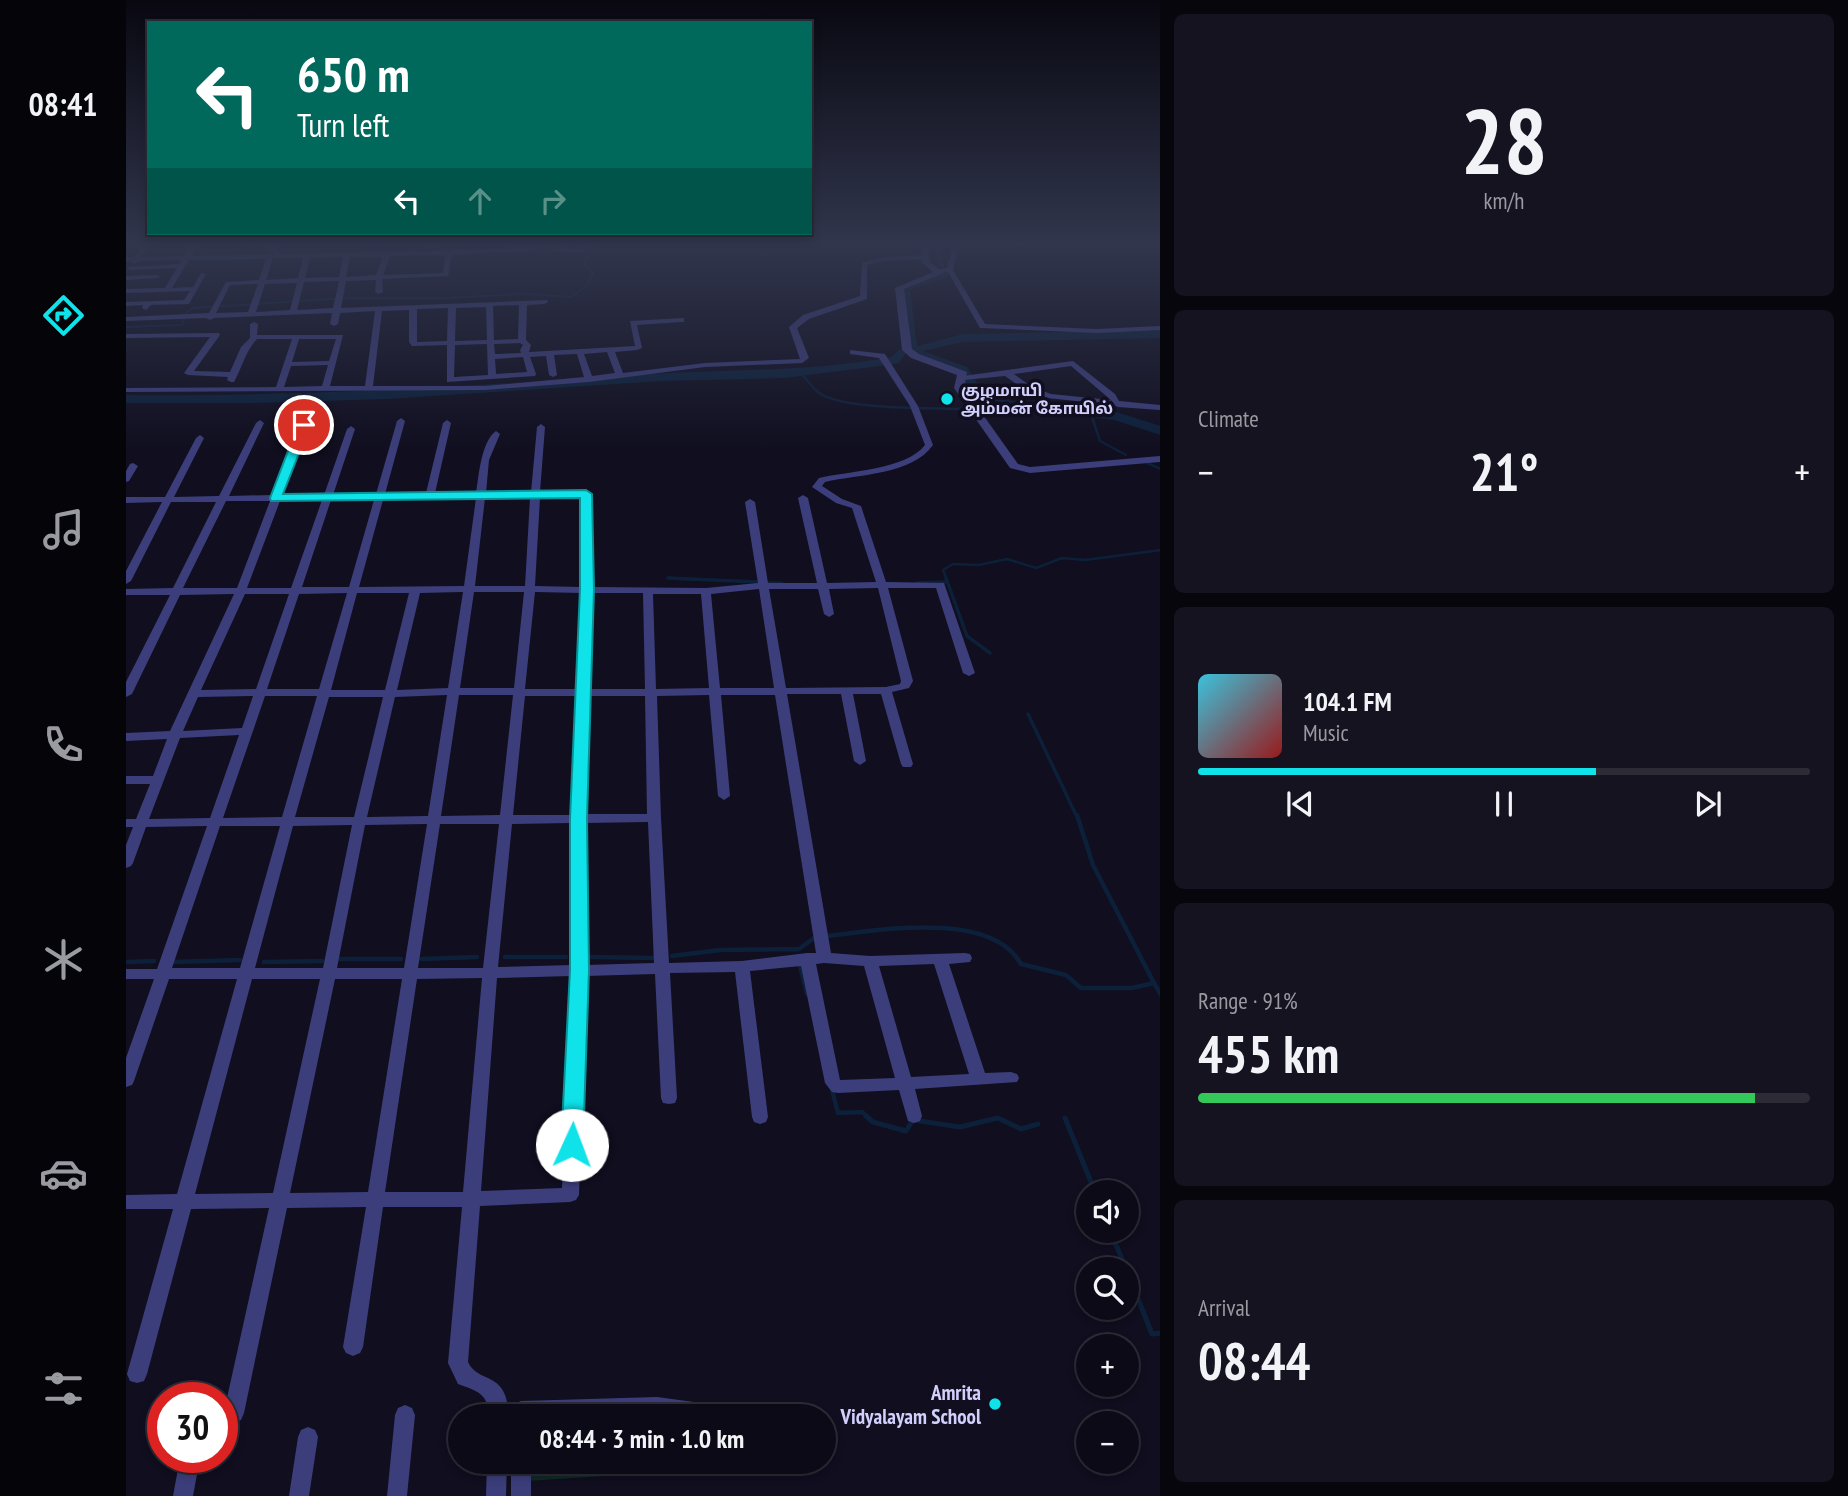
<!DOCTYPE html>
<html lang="en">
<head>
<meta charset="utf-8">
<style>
	body { margin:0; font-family:"PT Sans Narrow","Noto Sans Tamil",sans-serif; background:#151320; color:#f1f3f6; height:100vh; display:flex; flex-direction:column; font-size:26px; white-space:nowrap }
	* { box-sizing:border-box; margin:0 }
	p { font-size:23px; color:#9a9aa1 }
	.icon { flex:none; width:38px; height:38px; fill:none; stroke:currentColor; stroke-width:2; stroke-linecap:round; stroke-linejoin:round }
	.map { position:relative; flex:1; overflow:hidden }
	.side { display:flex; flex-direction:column; gap:14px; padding:14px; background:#07060d; width:688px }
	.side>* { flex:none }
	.guide { position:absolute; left:21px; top:21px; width:665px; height:214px; border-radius:0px; box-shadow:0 4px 10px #0003,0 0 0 2px #2c2b36; background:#00695c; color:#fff; overflow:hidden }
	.controls { position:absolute; left:950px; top:1180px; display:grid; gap:14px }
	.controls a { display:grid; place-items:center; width:63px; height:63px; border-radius:50%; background:#0c0a17; box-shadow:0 4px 10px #0003,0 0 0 2px #2c2b36; font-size:35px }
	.speed { position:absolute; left:21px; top:1382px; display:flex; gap:14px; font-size:35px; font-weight:700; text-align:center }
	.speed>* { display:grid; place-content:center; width:91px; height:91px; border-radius:50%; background:#0c0a17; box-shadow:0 4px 10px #0003,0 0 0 2px #2c2b36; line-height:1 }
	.speed .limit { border:10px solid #d22; background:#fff; color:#111 }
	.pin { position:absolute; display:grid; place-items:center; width:60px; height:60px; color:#fff; margin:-30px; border:4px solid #fff; border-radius:50%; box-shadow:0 2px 7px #0007 }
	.me { position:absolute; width:77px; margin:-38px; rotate:2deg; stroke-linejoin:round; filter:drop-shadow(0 0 5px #0008) }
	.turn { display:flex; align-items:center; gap:24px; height:147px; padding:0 35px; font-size:32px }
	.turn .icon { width:91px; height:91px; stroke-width:2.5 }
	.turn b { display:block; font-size:49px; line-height:60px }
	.lanes { display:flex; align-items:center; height:66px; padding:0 35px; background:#0003; justify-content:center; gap:35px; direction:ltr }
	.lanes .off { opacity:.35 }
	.big { font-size:52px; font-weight:600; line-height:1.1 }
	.side .widget { flex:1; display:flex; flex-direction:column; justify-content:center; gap:10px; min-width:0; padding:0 24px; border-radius:10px; background:#151320 }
	.side .dial { align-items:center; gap:0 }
	.dial b { font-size:91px; line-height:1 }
	.song { display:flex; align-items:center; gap:21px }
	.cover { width:84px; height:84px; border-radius:10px; background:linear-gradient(135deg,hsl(190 70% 55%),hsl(0 70% 35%)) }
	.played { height:7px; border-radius:4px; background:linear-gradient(90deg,#0fe2e9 65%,#2c2b36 65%) }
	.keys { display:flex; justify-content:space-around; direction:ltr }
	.heat { display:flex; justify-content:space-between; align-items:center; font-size:38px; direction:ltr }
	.charge { height:10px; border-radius:5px; background:linear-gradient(90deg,#34c759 91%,#2c2b36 0) }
	.trip { position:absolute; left:322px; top:1404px; width:388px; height:70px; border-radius:35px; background:#0c0a17; box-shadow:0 4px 10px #0003,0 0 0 2px #2c2b36; font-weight:600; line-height:70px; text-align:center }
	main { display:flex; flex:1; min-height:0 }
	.tabs { display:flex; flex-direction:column; width:126px; justify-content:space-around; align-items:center; background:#050409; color:#9a9aa1 }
	.tabs .icon { width:49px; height:49px }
	.tabs .on { color:#0fe2e9 }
	.tabs b { font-size:32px; color:#f1f3f6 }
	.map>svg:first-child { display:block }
	.green { fill:#112926 }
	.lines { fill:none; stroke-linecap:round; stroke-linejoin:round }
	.stream-far4 { stroke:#0c203a; stroke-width:2 }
	.stream-far3 { stroke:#0c203a; stroke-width:2.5 }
	.stream-far2 { stroke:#0c203a; stroke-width:3.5 }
	.stream-far1 { stroke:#0c203a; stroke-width:4.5 }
	.stream { stroke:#0c203a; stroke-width:5 }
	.canal { fill:#0c203a; fill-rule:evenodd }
	.river { fill:#0c203a; fill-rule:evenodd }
	.minor { fill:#3c3e7b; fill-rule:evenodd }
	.tertiary { fill:#3c3e7b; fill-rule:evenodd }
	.route { fill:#0fe2e9; stroke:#0a9397; stroke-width:2 }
	.poi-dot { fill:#0fe2e9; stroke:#100e1f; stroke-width:2.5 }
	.labels { text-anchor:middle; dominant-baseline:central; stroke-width:7; stroke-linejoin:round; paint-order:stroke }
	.far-poi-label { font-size:16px; font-weight:bold; fill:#d1cffc; stroke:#100e1f; text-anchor:start }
	.near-poi-label { font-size:21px; font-weight:bold; fill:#d1cffc; stroke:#100e1f; text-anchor:end }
</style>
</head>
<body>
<main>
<nav class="tabs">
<b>08:41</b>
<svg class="icon on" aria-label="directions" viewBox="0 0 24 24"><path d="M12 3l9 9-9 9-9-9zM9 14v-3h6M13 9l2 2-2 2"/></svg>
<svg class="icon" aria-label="music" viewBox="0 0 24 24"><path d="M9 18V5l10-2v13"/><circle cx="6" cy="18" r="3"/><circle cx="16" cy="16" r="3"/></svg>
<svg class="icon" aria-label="phone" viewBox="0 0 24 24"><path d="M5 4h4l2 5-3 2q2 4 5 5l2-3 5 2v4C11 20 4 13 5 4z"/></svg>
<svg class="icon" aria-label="climate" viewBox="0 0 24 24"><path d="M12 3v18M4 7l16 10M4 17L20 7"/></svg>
<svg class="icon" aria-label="car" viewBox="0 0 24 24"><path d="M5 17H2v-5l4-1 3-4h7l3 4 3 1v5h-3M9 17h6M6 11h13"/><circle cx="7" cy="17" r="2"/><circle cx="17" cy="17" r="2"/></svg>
<svg class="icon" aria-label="filters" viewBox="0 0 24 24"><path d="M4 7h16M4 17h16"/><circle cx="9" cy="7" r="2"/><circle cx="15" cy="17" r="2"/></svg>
</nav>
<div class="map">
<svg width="1035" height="1496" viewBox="0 0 1035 1496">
	<rect width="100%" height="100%" fill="#100e1f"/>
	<!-- green -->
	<path class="green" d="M401,1461H492L493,1475L401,1481Z"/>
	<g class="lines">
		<!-- stream-far4 -->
		<path class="stream-far4" d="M0,327L56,325L60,313L67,308L221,298H321L399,294L446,297L461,285L467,273L459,264L462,255L477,242
			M675,373L691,392"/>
		<!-- stream-far3 -->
		<path class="stream-far3" d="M690,390C708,411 812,408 843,409
			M857,410L880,412L895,407
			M965,414L974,441L1000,455
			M1021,463L1035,469
			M542,578L579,580
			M821,580L817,570L827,564L853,565L881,559L910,568L936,558L959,560L1035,550"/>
		<!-- stream-far2 -->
		<path class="stream-far2" d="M542,578L631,582
			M820,578L841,636L864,653
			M642,583H656
			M791,583L820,582
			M902,714L951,817"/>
		<!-- stream-far1 -->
		<path class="stream-far1" d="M951,815L967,865L1028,983
			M702,936C754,930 865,910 895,964L940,975L955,988H1006L1028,983L1035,995
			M673,949L688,938
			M546,956L594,950L673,949
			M379,957H440
			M465,957L530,958
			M213,959H275
			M295,959L351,957
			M0,962L28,961
			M46,962L114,960
			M138,962L196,961
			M674,966L681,994
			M706,1090L712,1113L736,1112L742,1117"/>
		<!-- stream -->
		<path class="stream" d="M740,1116L747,1122L780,1131L787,1120L834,1127L872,1118L895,1129L912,1124
			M939,1118L969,1192
			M984,1230L1000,1269
			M1001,1271L1026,1334L1035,1333"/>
		<!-- canal -->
		<path class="canal" d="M808,242H814L818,268L813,267Z"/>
		<!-- river -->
		<path class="river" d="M821,269L826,272L820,278L784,290L791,346L837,334L1035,330V338L837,342L797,351L841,367L855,389L869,399L990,412L1035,426V435L988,420L860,406L845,394L833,373L790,358L781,350L773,288Z
			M774,349L780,353L773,363L769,364L658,378L535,381L260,399L130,403H0V395C175,397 348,386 523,374C604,369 684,372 765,357Z"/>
		<!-- minor -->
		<path class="minor" d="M19,242H25L15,257L58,256L67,242H73L65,256L148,254L137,242H144L155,254C242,253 328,251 415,246C432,245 448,252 463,244L459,242H472L455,253L420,250L326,255L322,276L256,279L257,292L253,294L249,292L250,280L220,281L215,308L421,300L422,302L418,304L401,305L400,340L405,345L403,352L509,346L504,321L558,318V322H555L511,325L516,348L511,350L489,352L497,373L579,363L674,359L663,327L677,315L734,296L736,263L757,257L800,255L803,257L800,259L757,261L741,265V299L683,319L671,328L683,358L676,363L579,367L463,382L359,390L0,392V388L150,387L166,339H131C119,352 116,368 108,382H105L101,380L102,377L62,375L58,373L84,337L0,338V334L93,333L94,335L68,371L104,372L115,347L124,338V324L128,322L132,324L131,335H217L204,386H239L249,311L214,313L212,324L208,326L204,324L206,313L88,318L84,320L80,318L0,321V317L83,313L100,282L133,280L140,259L63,260L46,288L67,287L75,273L80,274L63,304L25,305L20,310L16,308L17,305L0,306V302L58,300L64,291L0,293V289L39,288L51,268L4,270L1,268L2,267L53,264L56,260L12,261L8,264L5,261H0V257H8ZM319,255L317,273L257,275L264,256ZM217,257L213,277L179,278L184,258ZM224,257H257L250,275L220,277ZM147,258H177L172,278L140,280ZM213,281L207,308L171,310L178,282ZM171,283L164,310L130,312L139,284ZM132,284L122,312L90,313L104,285ZM393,305L392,339L368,340L367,306ZM360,307L361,340L329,341L330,308ZM322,308L321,341L291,342V309ZM283,310V342L286,346L321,345V382L409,376L410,374L404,357L420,356L423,375L427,377L431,375L428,355L451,354L458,377L359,386H247L256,311ZM173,339H210L203,361L166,362ZM394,343L397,345L394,350L395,353L369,354L368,344ZM361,344L362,375L328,377L329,345ZM481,352L489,373L466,376L458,354ZM397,357L401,372L370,374L369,359ZM202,365L196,386L158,387L165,366Z
			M311,242H347L301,247L298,245Z
			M827,242H833L827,270L859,324L971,329L1035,326V330L971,333L854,328L822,272H811L808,270L821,268Z
			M31,275L34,277L33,278L0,280V276Z
			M724,350L759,354L792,406L807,445C786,475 733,474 699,482L696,486L716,499L735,506L760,582L818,583L849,673L843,676L837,673L810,588H762L787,681L783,688L766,692L787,764L785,767H777L775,764L755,694H727L740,761L734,765L728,761L715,694H661L705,953L744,956L839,953L844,954L846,958L844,962L823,964L859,1073L885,1072L891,1074L893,1078L891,1082L789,1089L796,1116L794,1121L788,1123L782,1121L773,1090L712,1093L706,1092L699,1083L675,966L624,971L642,1117L640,1122L634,1124L628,1122L626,1117L609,972L544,973L551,1098L549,1103L543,1104L537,1103L535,1098L529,974L460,976L453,1195L450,1200L444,1202L354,1206L342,1362C353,1385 381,1369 383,1416H363C362,1393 351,1391 332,1384L322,1363L336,1207H257L237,1347L234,1353L227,1356L220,1353L217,1347L240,1207L161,1208L118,1413L115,1420L96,1429V1408L99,1407L143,1208L65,1209L21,1374L18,1381L11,1383L4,1381L1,1374L47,1209H0V1195L51,1194L111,979H43L8,1081L6,1085L0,1087V1058L28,979H0V969H31L81,826L20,827L7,863L5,866L0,868V845L7,827H0V819H10L24,784H0V776H27L41,739L0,741V733L44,731L108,594L54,595L6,694L0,697V682L44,595H0V589L47,588L90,502H45L5,581L0,584V571L36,502L0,503V497H39L70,438L74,435L78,438L48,497L93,496L130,423L134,420L138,423L103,496L146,495L174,425L178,422L182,425L156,495H198L221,429L225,426L229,429L207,495L250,494L271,421L275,418L279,421L259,494L300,493L317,423L321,420L325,423L309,493H350C353,475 355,442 370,431L374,434L363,460L360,493L405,492L411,427L415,424L419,427L414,492L460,491L465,494L466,587L580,588L632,583L619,502L624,499L629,502L642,583H691L672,498L677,495L682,498L701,583L750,582L726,508L710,503L686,487L693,478C722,471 780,470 799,445L784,406L753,358L724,354ZM455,497L456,587L409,586L414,498ZM350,498L338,586L233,587L257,500ZM359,498H404L399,586H349ZM196,500L165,588H121L154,501ZM205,500H248L223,587H176ZM100,501H144L111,588H57ZM752,588L775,681L774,684L760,687L660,688L643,589H692L698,614L703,617L708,614L703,589ZM633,589L648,688H594L585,594ZM337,592L322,688L271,690L294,593ZM348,592H398L388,688H334ZM409,592L456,593L451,689H399ZM221,593L193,689H141L173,594ZM231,593H283L259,690H205ZM466,593H517L519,689H463ZM119,594H163L130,689L75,690ZM527,594H575L583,688L530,689ZM321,695L302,816L241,817L269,697ZM333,695H387L374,815L315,816ZM583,695L592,796L598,800L604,796L595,695H649L690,953H681L616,961L543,963L535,818L531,696ZM127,696L116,728L57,731L72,697ZM139,696H191L156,817L97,818ZM399,696H451L446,815H387ZM463,696H519L521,814H459ZM203,697H257L228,817H169ZM113,735L84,818L23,819L54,738ZM522,822L528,963L460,965L459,823ZM445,823L446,965L372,967L386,824ZM301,824L278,968H211L239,825ZM314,824H373L357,968H292ZM226,825L197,968H129L167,826ZM94,826H154L114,968H46ZM698,963L738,966L769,1078L714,1080L690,964ZM808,964L843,1074L785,1077L753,966ZM445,976L436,1188L355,1191L371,978ZM356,978L337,1192H259L291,979ZM126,979H194L147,1193L69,1194ZM209,979H276L242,1192L164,1193Z
			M947,361L989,394L993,401L1035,405V410L992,407L988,405L921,398L900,391L879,376L837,380L833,378L837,376ZM945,366L985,400L925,394L906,387L888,374Z
			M7,463L12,466L3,481L0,482V471L4,464Z
			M531,1397L583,1404L590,1407L593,1414L592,1416H385L388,1404L395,1401Z
			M279,1405L286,1408L289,1415L281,1496H261L269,1415L272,1408Z
			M182,1427L189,1430L192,1437L183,1496H163L172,1437L175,1430Z
			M54,1458H74L67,1496H47Z
			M361,1461H381L380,1496H360Z
			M385,1461H405V1496H385Z"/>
		<!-- tertiary -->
		<path class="tertiary" d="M794,242H802L804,262L818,273L778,289L786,349L793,354L841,372L838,388L892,464L904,467L1035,456V462L904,473L884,468L828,388L831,375L785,358L776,350L769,288L807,272L796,263Z"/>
	</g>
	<!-- sky -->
	<linearGradient id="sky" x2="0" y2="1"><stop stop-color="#090811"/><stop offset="0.54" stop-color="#31364d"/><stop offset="1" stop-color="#31364d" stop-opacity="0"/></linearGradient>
	<rect width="1035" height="452" fill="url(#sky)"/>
	<!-- route -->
	<path class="route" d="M178,421L184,425L157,494L460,490L466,494L468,589L461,819L463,970L457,1145L454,1151L446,1154L438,1151L435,1145L444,970V819L454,589V498L145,501L144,498L172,425Z"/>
	<!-- markers -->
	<g class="poi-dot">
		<circle cx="821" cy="399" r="7"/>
		<circle cx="869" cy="1404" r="7"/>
	</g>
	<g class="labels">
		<!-- far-poi labels -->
		<g class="far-poi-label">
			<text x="835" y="390">குழமாயி<tspan x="835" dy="18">அம்மன் கோயில்</tspan></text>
		</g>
		<!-- near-poi labels -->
		<g class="near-poi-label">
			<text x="855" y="1392">Amrita<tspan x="855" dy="24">Vidyalayam School</tspan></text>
		</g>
	</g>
</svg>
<div class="controls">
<a><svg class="icon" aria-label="sound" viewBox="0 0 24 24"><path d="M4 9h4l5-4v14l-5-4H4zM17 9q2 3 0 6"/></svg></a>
<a><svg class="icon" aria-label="search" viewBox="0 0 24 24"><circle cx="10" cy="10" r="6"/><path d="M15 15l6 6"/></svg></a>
<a>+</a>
<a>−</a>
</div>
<div class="speed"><div class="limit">30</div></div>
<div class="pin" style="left:178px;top:425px;background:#d93025"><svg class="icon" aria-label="arrive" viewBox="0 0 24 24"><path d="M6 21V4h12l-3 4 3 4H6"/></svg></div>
<svg class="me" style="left:446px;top:1145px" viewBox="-20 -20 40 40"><circle r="19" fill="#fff"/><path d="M0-13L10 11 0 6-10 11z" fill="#0fe2e9"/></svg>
<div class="trip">08:44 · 3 min · 1.0 km</div>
<div class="guide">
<div class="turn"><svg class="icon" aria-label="left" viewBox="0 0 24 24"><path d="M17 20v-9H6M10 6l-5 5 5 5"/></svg><div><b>650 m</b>Turn left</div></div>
<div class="lanes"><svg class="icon" aria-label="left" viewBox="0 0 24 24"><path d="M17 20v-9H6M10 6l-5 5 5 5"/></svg><svg class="icon off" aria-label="ahead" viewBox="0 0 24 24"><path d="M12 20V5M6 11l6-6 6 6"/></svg><svg class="icon off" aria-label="right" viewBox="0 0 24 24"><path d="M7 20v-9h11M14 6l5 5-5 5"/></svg></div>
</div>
</div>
<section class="side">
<div class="widget dial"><b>28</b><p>km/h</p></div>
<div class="widget"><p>Climate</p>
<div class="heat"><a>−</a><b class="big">21°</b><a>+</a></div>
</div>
<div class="widget">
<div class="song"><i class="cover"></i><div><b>104.1 FM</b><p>Music</p></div></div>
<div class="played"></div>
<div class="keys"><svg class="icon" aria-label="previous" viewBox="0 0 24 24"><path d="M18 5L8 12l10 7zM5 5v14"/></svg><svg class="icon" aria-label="pause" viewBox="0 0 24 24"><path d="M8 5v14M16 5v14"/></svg><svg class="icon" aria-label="next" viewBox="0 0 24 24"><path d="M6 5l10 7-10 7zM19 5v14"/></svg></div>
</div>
<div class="widget"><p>Range · 91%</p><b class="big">455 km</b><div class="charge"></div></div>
<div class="widget"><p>Arrival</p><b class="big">08:44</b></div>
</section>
</main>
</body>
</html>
